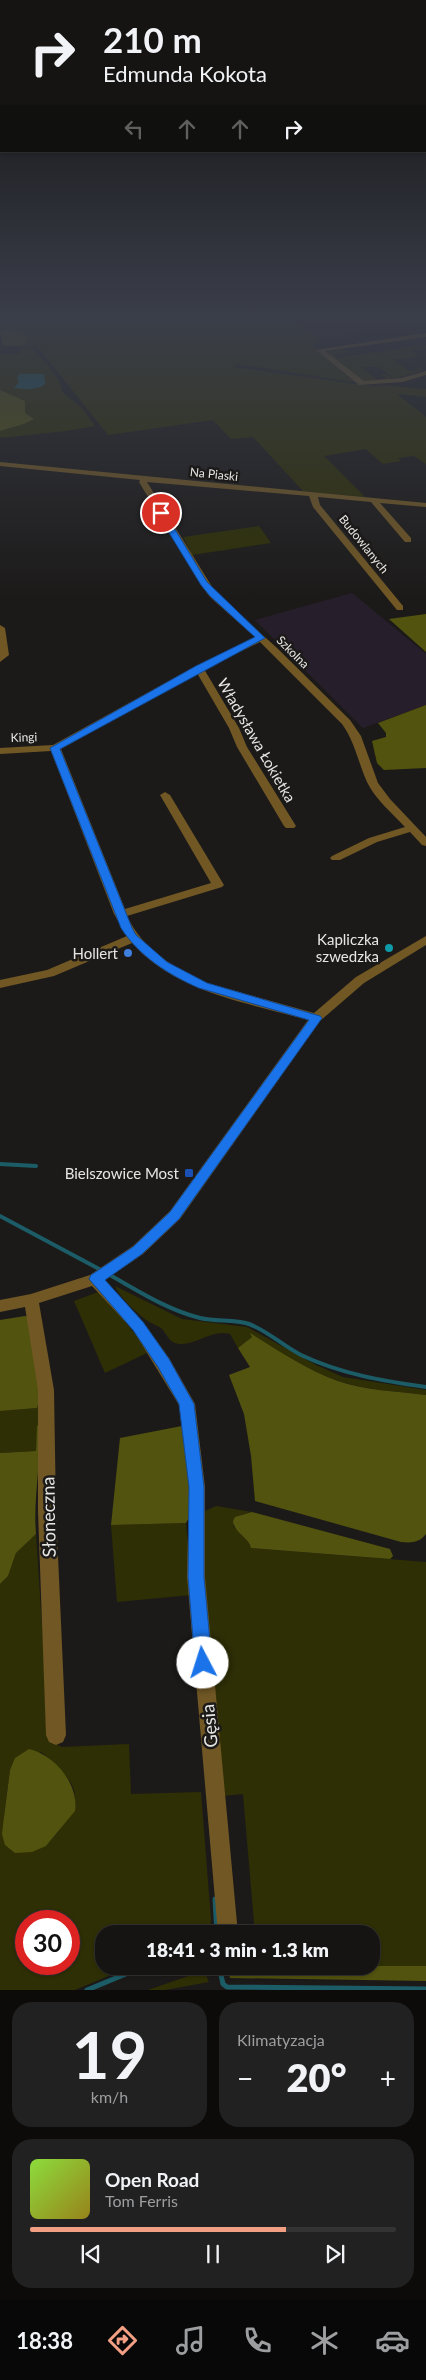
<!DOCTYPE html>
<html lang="pl">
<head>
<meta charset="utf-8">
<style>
	body { margin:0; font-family:Lato,sans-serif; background:#222121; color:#f1f3f6; height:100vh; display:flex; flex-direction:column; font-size:19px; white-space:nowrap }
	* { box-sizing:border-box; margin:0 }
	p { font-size:16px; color:#9d9ea0 }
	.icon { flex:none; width:28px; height:28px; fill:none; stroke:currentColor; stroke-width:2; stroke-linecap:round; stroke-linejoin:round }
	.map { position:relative; height:1990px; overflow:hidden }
	.panel { display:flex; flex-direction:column; gap:12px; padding:12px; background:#0c0b0a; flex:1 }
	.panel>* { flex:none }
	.banner { position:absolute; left:0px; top:0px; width:426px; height:152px; box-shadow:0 1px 4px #0004,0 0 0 1px #343333; background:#151413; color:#f1f3f6; overflow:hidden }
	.speed { position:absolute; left:15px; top:1910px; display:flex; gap:10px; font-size:25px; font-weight:700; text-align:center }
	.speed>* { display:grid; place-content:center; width:65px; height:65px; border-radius:50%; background:#151413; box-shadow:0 1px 4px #0004,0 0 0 1px #343333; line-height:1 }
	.speed .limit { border:8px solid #d22; background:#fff; color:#111 }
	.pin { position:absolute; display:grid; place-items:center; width:42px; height:42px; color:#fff; margin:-21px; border:2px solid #fff; border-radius:50%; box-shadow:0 1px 5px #0007 }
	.me { position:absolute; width:55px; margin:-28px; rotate:355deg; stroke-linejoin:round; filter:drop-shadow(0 0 4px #0008) }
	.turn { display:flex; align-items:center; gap:18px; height:105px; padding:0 20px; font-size:22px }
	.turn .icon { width:65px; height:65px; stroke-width:2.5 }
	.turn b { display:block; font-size:35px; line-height:42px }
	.lanes { display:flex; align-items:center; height:48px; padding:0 20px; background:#0003; justify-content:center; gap:25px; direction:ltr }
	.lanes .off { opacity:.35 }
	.big { font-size:38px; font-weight:800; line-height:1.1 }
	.panel .card { flex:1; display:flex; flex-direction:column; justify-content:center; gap:8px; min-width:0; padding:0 18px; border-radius:20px; background:#222121 }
	.panel .dial { align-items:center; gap:0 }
	.dial b { font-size:65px; line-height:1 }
	.song { display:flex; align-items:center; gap:15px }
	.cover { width:60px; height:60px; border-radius:8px; background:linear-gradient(135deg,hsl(90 70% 55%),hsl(50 70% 35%)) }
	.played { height:5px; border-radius:2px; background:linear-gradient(90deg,#f39f83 70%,#343333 70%) }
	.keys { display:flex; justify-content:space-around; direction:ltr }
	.heat { display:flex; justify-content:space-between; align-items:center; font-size:28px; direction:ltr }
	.panel .tiles { flex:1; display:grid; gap:12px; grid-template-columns:1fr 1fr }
	.card:last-child { grid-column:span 2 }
	.trip { position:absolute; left:95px; top:1925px; width:285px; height:50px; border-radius:20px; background:#151413; box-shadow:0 1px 4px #0004,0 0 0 1px #343333; font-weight:800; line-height:50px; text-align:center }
	.dock { display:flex; height:80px; justify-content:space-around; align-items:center; background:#080808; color:#9d9ea0 }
	.dock .icon { width:35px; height:35px }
	.dock .active { color:#f39f83 }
	.dock b { font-size:22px; color:#f1f3f6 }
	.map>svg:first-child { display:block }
	.education { fill:#271e2c }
	.green { fill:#2e2f05; fill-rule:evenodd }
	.forest { fill:#52530e }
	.water { fill:#1c5c67 }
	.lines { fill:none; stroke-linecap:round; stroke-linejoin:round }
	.stream-far1 { stroke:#1c5c67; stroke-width:4 }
	.stream { stroke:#1c5c67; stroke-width:5 }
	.minor { fill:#705724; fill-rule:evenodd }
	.route { fill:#1a73e8; stroke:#114b97 }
	.culture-dot { fill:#0f9aa8; stroke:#1c1a19; stroke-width:2 }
	.shop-dot { fill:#3f7fe0; stroke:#1c1a19; stroke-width:2 }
	.transit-dot { fill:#1a4fb4; stroke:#1c1a19; stroke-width:2 }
	.labels { text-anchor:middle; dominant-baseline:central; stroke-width:5; stroke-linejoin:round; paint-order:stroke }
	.far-street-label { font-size:12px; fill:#e7e6e4; stroke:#1c1a19 }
	.street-label { font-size:15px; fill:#e7e6e4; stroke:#1c1a19 }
	.poi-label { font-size:15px; fill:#e7e6e4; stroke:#1c1a19; text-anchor:end }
	.near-street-label { font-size:18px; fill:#e7e6e4; stroke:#1c1a19 }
</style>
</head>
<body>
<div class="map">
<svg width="426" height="1990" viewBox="0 0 426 1990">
	<rect width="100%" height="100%" fill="#1c1a19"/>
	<!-- education -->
	<path class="education" d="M292,318H426V320L373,328L366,334L319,340Z
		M352,593L426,654V705L363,728L255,620Z"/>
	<!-- green -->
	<path class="green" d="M0,318H292L321,340L312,346L354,382L237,364L233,367L371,386C391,384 407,388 426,389V397L397,394L426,417V464L414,456L398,458L401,461L383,464L366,449L324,456L365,497L303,491L253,437L231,439L213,420L108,435L38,347L18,346L22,345L23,336L12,331H0Z
		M426,345V348L411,350L419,355L406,359H394L409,371L418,370L416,367H418L423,370L394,379L379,367H362L377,380L386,378L382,375L386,374L392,379L365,382L324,353L341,349L350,352L333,354L337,358Z
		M18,347L31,348C42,359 61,376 62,392L82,408L95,426L66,431L0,438V431L24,424L34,419L25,413L21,400L0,390V354H19L21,349Z
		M259,526L271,543L192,555L183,537Z
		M115,1286L182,1319L247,1327L316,1365L343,1377L426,1390V1395C397,1391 367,1391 339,1381C307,1370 279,1352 251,1334L252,1337L238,1348L230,1334C212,1329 197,1345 180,1344C170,1343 168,1337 163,1330C159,1325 151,1324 146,1320C136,1312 120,1298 115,1286Z
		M101,1291L149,1352L105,1373L74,1301Z
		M41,1397L36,1451L0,1453V1411L37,1408Z
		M216,1506L252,1512L241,1515L233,1526L246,1538L251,1548L426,1562V1966H257H371V1934H255L243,1794L223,1796L201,1544L205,1511Z
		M186,1523L192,1595L117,1602L111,1525Z
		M36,1534L49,1733L54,1743L62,1747L129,1744L131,1794L201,1792L211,1920L209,1933L104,1934V1966H132L75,1990H0V1584L8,1576L16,1553ZM41,1752C89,1791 82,1804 46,1846L4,1817L10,1770ZM26,1921H69V1964H26Z
		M200,1972L205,1973L209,1982L165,1990H148Z"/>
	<!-- forest -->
	<path class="forest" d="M6,330L20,332L29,338L25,341L28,343L18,346L3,345L0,331Z
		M0,390L25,401V413L34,419L24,424L0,431Z
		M426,614V652L389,619Z
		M426,705V768L384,770L377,763L372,741L386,737V733L378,723Z
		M25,1316L30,1317L42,1391L37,1408L0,1411V1320Z
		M250,1333C279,1351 307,1370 338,1381C366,1391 397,1391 426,1395V1534C419,1543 411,1543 401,1542L255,1501L251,1456L244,1414L229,1375L250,1367L238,1348L252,1337Z
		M37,1425L40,1428C41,1464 33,1498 36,1534L16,1553L8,1576L0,1584V1453L36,1451Z
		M187,1425C188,1446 198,1507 186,1523L111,1525L120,1438Z
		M252,1512L390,1549L393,1556L390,1559L251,1548C248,1536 234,1533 233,1521L235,1517Z
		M29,1749C55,1755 79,1784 75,1811L46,1846L32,1852L15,1853L5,1845L2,1834L4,1817L10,1770L15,1758Z
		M232,1966H426V1981L230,1978L229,1973Z"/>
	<!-- water -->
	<path class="water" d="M19,374H44L45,384C37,391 24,389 14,388L19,382L17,378Z"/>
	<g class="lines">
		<!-- stream-far1 -->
		<path class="stream-far1" d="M0,1164L36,1166
			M0,1216L101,1270
			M108,1274C137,1290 167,1310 200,1318C216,1322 234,1319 249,1324C268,1331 283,1346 301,1355C341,1374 383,1381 426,1387"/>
		<!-- stream -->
		<path class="stream" d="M215,1899L217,1934
			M219,1966L223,1984L227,1987L426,1989
			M87,1990L145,1966"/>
		<!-- minor -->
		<path class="minor" d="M426,333V337L325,351L364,381L402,378L426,371V375L402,382L359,385L316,350Z
			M0,462L426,503V507L380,503L411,538V542H405L371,502L318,497L320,505L403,606V610H397L313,507L309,496L147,482L216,593L277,648L350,720L361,736L378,783L390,799L426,837V846L422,845L410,832L377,842L340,860H332L330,858L332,856L369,838L405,827C392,813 375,799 367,782C358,762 355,742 342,724L260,642L204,669L239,728L247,747L296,826L294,828H286L284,826L237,747L229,728L197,673L61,749L125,909L211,883L160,795L165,792L170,795L224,885L222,887L127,916C143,950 174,968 207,983L314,1013L356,977L426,936V945L364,983L320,1021L180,1219L143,1254L105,1280L143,1322L169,1358L195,1404L205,1487V1577L238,1934H218L187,1577L189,1487L179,1405L133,1330L92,1286L39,1303L54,1390L56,1511L66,1735L63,1742L56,1745L49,1742L46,1735L38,1511V1390L25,1307L0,1312V1300L31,1294L90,1275L133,1246L170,1211L308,1020C246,1002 177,993 132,943L54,976L0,988V980L47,970L127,936L114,914L51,751L0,754V748L53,745L196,666L255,637L210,597L201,585L139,482L140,480L0,466Z
			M0,625L5,628L9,655L0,662Z"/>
	</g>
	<!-- sky -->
	<linearGradient id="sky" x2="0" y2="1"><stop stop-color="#0f0e0e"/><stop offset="0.53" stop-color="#3a3e49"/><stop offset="1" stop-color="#3a3e49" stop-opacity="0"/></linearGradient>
	<rect width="426" height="597" fill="url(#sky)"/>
	<!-- route -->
	<path class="route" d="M161,511L165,513L207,582L265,638L60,749L132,928L136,935L167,962L207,983L320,1016L322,1018L179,1219L142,1254L105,1280L143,1322L169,1359L194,1404L204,1487V1577L212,1663L209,1669L203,1671L197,1669L195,1663L188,1577L189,1487L179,1404L158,1367L133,1330L89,1279L91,1275L133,1247L170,1212L309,1020L199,988C169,975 139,956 121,928L50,748L196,666L255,637L210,596L201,585L157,513Z"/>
	<!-- markers -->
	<circle class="culture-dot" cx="389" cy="948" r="5"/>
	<circle class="shop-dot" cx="128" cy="953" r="5"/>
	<rect class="transit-dot" x="184" y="1168" width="10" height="10" rx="2.5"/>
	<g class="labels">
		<!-- far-street labels -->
		<g class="far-street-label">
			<text transform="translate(214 474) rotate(6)">Na Piaski</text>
			<text transform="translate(364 544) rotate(51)">Budowlanych</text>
			<text transform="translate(293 652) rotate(45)">Szkolna</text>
			<text transform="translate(24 737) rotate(-2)">Kingi</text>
		</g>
		<!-- street labels -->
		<g class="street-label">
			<text transform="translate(257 740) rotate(60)">Władysława Łokietka</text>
		</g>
		<!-- poi labels -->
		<g class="poi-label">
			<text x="379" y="939">Kapliczka<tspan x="379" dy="17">szwedzka</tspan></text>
			<text x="118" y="953">Hollert</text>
			<text x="179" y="1173">Bielszowice Most</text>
		</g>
		<!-- near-street labels -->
		<g class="near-street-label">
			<text transform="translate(48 1517) rotate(-91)">Słoneczna</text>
			<text transform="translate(209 1726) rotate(-95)">Gęsia</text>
		</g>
	</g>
</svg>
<div class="speed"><div class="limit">30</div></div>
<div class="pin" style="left:161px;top:513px;background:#d93025"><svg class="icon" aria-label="arrive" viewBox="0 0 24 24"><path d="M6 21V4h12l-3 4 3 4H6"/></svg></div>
<svg class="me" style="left:203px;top:1663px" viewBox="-20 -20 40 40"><circle r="19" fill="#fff"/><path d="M0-13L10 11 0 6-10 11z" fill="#1a73e8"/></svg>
<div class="trip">18:41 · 3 min · 1.3 km</div>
<div class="banner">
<div class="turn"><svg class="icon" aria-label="right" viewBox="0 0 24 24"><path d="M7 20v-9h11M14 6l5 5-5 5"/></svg><div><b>210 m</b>Edmunda Kokota</div></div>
<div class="lanes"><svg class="icon off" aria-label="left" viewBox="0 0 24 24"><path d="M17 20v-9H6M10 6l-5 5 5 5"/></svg><svg class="icon off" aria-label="ahead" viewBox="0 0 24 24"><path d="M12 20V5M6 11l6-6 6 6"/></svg><svg class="icon off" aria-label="ahead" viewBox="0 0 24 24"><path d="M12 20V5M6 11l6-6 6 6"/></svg><svg class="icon" aria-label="right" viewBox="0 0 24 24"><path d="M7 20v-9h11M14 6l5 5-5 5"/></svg></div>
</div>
</div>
<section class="panel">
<div class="tiles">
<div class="card dial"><b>19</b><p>km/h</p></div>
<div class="card"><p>Klimatyzacja</p>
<div class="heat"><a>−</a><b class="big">20°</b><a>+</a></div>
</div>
<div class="card">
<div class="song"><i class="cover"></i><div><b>Open Road</b><p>Tom Ferris</p></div></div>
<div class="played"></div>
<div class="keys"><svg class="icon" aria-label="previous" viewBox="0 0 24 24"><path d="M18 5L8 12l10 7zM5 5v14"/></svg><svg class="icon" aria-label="pause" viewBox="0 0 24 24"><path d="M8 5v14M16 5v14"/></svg><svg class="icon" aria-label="next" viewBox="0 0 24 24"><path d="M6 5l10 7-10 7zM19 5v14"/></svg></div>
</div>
</div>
</section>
<nav class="dock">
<b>18:38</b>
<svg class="icon active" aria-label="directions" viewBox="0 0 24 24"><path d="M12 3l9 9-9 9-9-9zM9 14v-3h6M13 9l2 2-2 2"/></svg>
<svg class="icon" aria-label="music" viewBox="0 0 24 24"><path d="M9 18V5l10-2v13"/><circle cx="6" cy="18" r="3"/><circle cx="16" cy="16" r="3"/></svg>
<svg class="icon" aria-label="phone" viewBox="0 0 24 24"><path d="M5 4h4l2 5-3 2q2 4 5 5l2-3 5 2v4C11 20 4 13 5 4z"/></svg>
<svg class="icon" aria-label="climate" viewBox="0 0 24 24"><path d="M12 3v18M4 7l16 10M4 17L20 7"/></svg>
<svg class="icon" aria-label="car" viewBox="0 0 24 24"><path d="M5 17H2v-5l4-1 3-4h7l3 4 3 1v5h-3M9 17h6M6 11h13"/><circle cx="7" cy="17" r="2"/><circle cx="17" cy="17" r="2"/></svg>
</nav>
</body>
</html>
